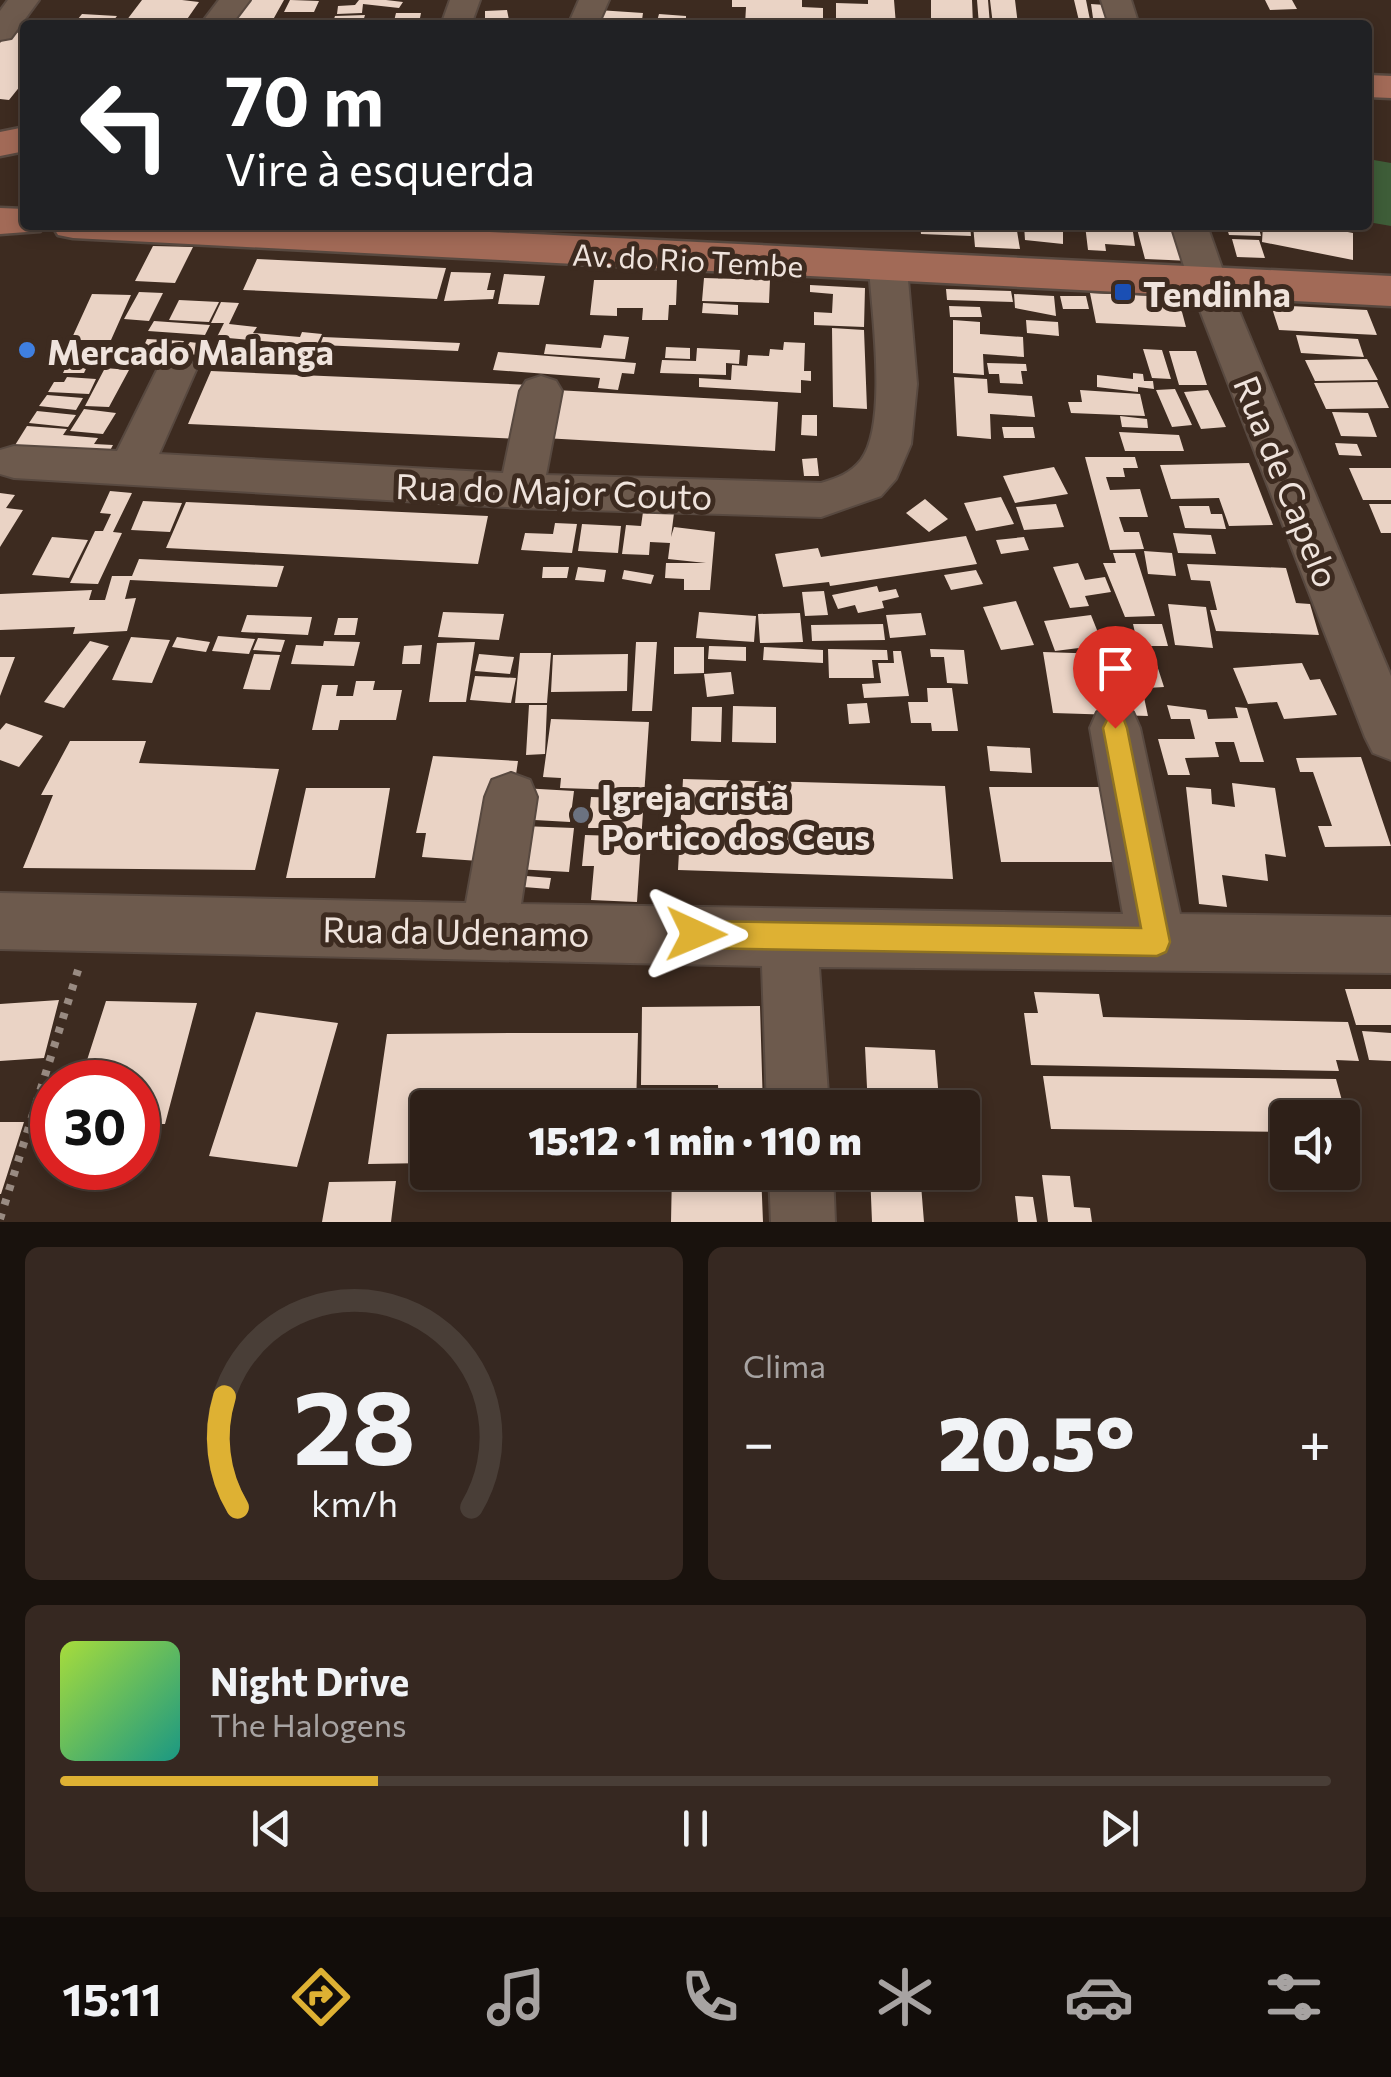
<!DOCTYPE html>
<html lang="pt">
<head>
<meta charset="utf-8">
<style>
	body { margin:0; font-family:Commissioner,sans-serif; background:#362821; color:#f1f3f6; height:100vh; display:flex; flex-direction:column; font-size:38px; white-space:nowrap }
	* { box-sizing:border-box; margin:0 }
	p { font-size:32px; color:#a7a3a2 }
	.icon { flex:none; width:55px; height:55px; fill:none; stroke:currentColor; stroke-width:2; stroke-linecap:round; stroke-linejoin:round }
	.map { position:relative; height:1222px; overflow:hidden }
	.details { display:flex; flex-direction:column; gap:25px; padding:25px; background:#19120d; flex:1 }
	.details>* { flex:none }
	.banner { position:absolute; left:20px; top:20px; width:1352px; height:210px; border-radius:10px; box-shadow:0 5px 15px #0003,0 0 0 2px #493e37; background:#202124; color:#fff; overflow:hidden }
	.controls { position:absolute; left:1270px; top:1100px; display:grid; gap:20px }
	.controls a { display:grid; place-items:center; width:90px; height:90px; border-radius:10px; background:#2e2018; box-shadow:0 5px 15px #0003,0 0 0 2px #493e37; font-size:50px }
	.speed { position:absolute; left:30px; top:1060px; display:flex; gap:20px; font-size:50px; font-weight:700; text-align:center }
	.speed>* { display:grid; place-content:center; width:130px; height:130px; border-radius:50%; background:#2e2018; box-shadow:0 5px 15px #0003,0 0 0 2px #493e37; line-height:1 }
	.speed .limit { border:15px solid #d22; background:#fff; color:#111 }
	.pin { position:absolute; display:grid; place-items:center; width:85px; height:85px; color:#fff; margin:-102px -42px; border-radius:50% 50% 50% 0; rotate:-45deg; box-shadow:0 0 10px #0007 }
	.pin .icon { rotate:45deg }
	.me { position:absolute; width:110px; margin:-55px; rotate:91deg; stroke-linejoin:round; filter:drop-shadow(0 0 8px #0008) }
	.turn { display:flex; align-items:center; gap:35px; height:210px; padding:0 40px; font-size:45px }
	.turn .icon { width:130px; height:130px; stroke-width:2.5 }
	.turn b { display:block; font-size:70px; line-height:85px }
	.big { font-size:75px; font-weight:800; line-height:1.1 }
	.details .tile { flex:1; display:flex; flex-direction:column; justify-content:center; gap:15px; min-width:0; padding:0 35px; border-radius:15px; background:#362821 }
	.details .dial { align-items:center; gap:0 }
	.dial svg { height:260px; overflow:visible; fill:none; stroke:#493e37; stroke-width:7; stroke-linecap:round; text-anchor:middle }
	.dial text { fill:#f1f3f6; stroke:none }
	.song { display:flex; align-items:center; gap:30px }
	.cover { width:120px; height:120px; border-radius:15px; background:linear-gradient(135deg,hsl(80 70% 55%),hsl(170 70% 35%)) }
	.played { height:10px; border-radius:5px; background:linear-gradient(90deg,#deb133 25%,#493e37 25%) }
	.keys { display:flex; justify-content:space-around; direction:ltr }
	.heat { display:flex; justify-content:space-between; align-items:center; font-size:55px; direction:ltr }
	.details .tiles { flex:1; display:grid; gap:25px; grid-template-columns:1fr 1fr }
	.tile:last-child { grid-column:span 2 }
	.trip { position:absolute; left:410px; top:1090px; width:570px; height:100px; border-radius:10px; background:#2e2018; box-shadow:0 5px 15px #0003,0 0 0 2px #493e37; font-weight:800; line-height:100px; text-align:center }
	.dock { display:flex; height:160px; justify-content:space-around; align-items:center; background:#120d0a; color:#a7a3a2 }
	.dock .icon { width:70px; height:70px }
	.dock .active { color:#deb133 }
	.dock b { font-size:45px; color:#f1f3f6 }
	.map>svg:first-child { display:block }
	.green { fill:#3e5d38 }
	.building { fill:#ead3c5 }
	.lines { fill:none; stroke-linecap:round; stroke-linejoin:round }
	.minor-casing { stroke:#584940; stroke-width:4 }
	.major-casing { stroke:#584940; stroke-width:5 }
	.path { stroke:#998b82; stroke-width:8; stroke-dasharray:6 9; stroke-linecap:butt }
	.minor { fill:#6d5a4d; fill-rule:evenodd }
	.major { fill:#a26a57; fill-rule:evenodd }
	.route { fill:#deb133; stroke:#907321; stroke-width:2.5 }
	.transit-dot { fill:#1a4fb4; stroke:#3d2b20; stroke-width:4 }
	.shop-dot { fill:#3f7fe0; stroke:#3d2b20; stroke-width:4 }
	.worship-dot { fill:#6b7280; stroke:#3d2b20; stroke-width:4 }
	.labels { text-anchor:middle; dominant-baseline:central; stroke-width:10; stroke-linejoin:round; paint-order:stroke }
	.far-street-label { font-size:30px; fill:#efe3dc; stroke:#3d2b20 }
	.poi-label { font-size:35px; font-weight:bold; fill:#efe3dc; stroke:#3d2b20; text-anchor:start }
	.street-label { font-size:35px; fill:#efe3dc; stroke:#3d2b20 }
</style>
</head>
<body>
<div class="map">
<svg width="1391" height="1222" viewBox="0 0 1391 1222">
	<rect width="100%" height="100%" fill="#3d2b20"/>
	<!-- green -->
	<path class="green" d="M1368,159L1391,163V226L1368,222Z"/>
	<!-- building -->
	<path class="building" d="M142,0H182L199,2L183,25H123Z
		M241,0H284L270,25H227Z
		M290,0H291L319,1L314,12H284Z
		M359,0H386L403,2L399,8L363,4L362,13L337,14L338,6L355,5Z
		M732,0H802V7L823,8V25H745L746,7H732Z
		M868,0H894L896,25H836V3L868,4Z
		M931,0H972L973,25H931Z
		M977,0H988L990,25H979Z
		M990,0H1015L1018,25H993Z
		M1074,0H1086L1091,25H1080Z
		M1265,0H1292L1297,9L1270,10Z
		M1091,4L1105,5L1109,25H1094Z
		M507,10L509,20L485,24V11Z
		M598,10L643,13L642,20L657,21L659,14L686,16V25H595Z
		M396,13H421L419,23L393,25Z
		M82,14L117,16L110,25H73Z
		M365,15L362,25H332L335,16Z
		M9,32L25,33V80L9,100L0,99V43Z
		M920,225H970L971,236L921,234Z
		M973,225H1016L1020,249L975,247Z
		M1024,225H1063V244L1025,240Z
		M1085,225H1132L1135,246L1105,244L1106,251L1088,250Z
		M1136,225H1182L1192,261L1145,259Z
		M1226,225H1258L1261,236L1229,235Z
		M1263,225H1310L1353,233V260L1262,242Z
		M1232,239L1259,240L1265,258L1237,257Z
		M153,246L193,247L175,283L135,281Z
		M257,259L446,268L437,299L243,290Z
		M451,272L491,273L487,290H495L493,299L444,301Z
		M504,274L545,276L539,305L498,304Z
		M704,278L770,280L769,303L702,301Z
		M594,280H677L676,305H669L668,320H642L643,308H617V316L590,315Z
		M810,285L865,288L864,327L814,325V312L832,313L833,294L810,292Z
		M946,289L1011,291L1013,302L947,300Z
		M139,292L163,293L149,321L124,319Z
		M1090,293L1178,297L1186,327L1096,323Z
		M92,294L131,295L111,340H71Z
		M1014,294L1054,296L1056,316L1015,308Z
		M1060,296H1086L1089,309H1063Z
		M179,300L219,302L209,322L169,320Z
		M221,302L239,303L229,324L257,327L253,333L300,337L302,332L322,334L316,346L217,337L224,323H211Z
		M703,303L738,305V315L702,313Z
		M1271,305L1367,310L1377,335L1279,330Z
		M949,306L980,307L982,317H950Z
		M953,320L980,322V334L1023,337L1024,357L983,354L984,375L953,373Z
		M1026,320L1058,322L1059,336L1027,333Z
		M154,321L210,325L205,335L148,331Z
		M832,328L864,330L867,409L833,407Z
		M604,335L629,337L625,359L544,354L546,344L601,348Z
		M1296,335L1358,339L1364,357L1301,353Z
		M323,337L460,343L458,351L320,345Z
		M147,339L184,341L178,352L142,350Z
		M190,342L249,350L242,361L182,353Z
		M784,342L805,343L804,371H811V381L801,380V393L699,387V378L731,380L732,365L747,366L748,355L769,356L770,349L783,350Z
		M254,344L290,347L309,348L305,357L285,355L288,350L275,349L273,355L250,354Z
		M666,347L690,348V359L665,358Z
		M697,348L740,350L739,364L726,363V375L660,373L662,360L696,361Z
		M1143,349L1162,350L1171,379L1152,378Z
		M1169,351H1196L1207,385H1179Z
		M498,352L636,363L634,374L622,373L618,390L598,388L600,378L493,370Z
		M72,354H93L84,373H63Z
		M1367,359L1378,380L1315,381L1305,360Z
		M987,363L1026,364L1027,371H1021L1023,384L1000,383L999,374H989Z
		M105,368L129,370L109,407L85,406Z
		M211,371L531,385L520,439L188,424Z
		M1133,373L1143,374L1144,381H1153L1154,389L1138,387V392L1097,387V375L1133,379Z
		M67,377L96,379L89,394L48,392L54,382H64Z
		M954,377L987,379L988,393L1032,396L1035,417L990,414L991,439L957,436Z
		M1377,382L1389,408L1326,409L1314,383Z
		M1175,389L1192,425L1172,427L1156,390Z
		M555,390L778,402L775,451L544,438Z
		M1080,390L1140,394L1145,416L1071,413L1068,402H1082Z
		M1208,390L1226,427L1201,429L1184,392Z
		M47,395L83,398L76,410L39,406Z
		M84,409L116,413L103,434L70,431Z
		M37,411L76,415L68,427L29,423Z
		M1332,412L1368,413L1377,437L1341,436Z
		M802,415H817V436L801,435Z
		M1120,416L1147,419L1148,428L1122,427Z
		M27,426L67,429L63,435L98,438L94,444L113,445L106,458L12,450Z
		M1002,427H1033L1035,438H1004Z
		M1119,432L1179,435L1184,451H1125Z
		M1335,443L1357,444L1362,456L1339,455Z
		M1085,457H1135L1138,468H1123L1125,477H1106L1110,490L1140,489L1148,517H1119L1124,532H1139L1144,549L1110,550Z
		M817,458L819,476H804L802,459Z
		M1249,463L1273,525L1229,526L1219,498L1171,499L1160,465Z
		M1054,467L1068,494L1015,503L1003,476Z
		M1349,468H1391V500H1363Z
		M110,491L132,493L113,532L122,533L98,584L70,583L95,531H103L111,514L100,513Z
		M0,493L15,495L6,508L23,510L0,547Z
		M1001,497L1014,524L976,531L964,503Z
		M925,499L948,519L929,532L906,513Z
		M143,501L182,503L170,532L131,530Z
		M186,502L488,516L478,564L166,548Z
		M1056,504L1064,527L1024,530L1016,507Z
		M1369,504H1391V533H1381Z
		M1179,506H1209L1211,514H1222L1226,529L1185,528Z
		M643,512L674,513L671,537L674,527L715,532L710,590H684V579L665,578L666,563H706L668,559L670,543L650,542L649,555L622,554L626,525L641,526Z
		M555,523L577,524L572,553L521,550L525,533L553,534Z
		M582,524L621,526L618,553L578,551Z
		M1173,533L1211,535L1216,554L1178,553Z
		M966,536L977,564L830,586L829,582L783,587L775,554L818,548L821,557Z
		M52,537L88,540L69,578L32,575Z
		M1024,537L1029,550L1001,554L996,540Z
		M1144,551L1172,553L1176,576L1148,574Z
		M1113,553H1135L1155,616L1125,617L1103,563H1116Z
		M139,559L284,566L277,587L130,580L125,599L136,598L127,631L73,634L75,627L0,630V594L92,590L89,600H105L112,576H132Z
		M1078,563L1085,580L1105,577L1111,592L1085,596L1089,606L1070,608L1053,567Z
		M1187,564L1286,568L1296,603L1310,604L1319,635L1216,631L1210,610H1217L1210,581L1191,580Z
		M543,567H569L567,578H542Z
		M578,567L606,570L604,582L575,580Z
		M624,570L654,575L651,584L622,579Z
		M976,570L983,584L951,590L944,575Z
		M877,586L879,592L896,589L899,597L882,601L884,608L858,613L855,605L838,609L832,595Z
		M824,591L828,615L805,616L802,592Z
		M1016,601L1034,645L1001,650L983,607Z
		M1168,604L1206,607L1213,648L1175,645Z
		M443,612L504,614L499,640L438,637Z
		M699,612L756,616L754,642L696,638Z
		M800,613L803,642L760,643L758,614Z
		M921,613L926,635L890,638L886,615Z
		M247,615L312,617L308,635L241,632Z
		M1091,615L1103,645L1055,651L1044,621Z
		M338,618H358L355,635H334Z
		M883,624L885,640L812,641L811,625Z
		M1133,624H1162L1168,646H1138Z
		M218,636L255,639L249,654L212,651Z
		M131,637L170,640L152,683L112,680Z
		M177,637L210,642L206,652L172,647Z
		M258,638L285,640L281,652L253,650Z
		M90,641L109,646L64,708L44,702Z
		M324,641L360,642L354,666L291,664L296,645L323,646Z
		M475,642L466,702H429L437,643Z
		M636,642H657L652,711H632Z
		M422,645L420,664H402L404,646Z
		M709,646L746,647V661L708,659Z
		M674,647H704V673L674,674Z
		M764,647L823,650V663L763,660Z
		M828,649L887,650L888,660H872L874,678H829Z
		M930,649L964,650L968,684L947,683L944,657H931Z
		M893,651H901L909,696L864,698L862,684L881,683L878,663H894Z
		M1043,652L1135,655L1148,716L1053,713Z
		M520,653H551L547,703H515Z
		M254,654L280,655L270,690L243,689Z
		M479,654L514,657L510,674L475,671Z
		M628,654L627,691L551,692L553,655Z
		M1154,656L1164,687L1147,688L1137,658Z
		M0,657H15L0,696Z
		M1302,663L1310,680L1320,679L1337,715L1284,719L1277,702L1248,704L1233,668Z
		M731,672L734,694L707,697L704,674Z
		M475,676L516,678L511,703L470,700Z
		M356,681H375L373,690H402L396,720H340L338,730H312L322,685H338L336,696H353Z
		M927,688H952L958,731H932L931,723H911L908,702H928Z
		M867,703L870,723L849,724L847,704Z
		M529,705H547L545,754L526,755Z
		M1167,705L1206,710L1208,719L1238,718L1235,707L1247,708L1264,762H1240L1234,742H1215L1219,757L1185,758L1190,775H1168L1158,739H1195L1190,719H1171Z
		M733,706L776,707V743L732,742Z
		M692,707H722L721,742L691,741Z
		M551,719L649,722L637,902L591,900L594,866H582L585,835L617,836V828H588L591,797L620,798L621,790L560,788L561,778L543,777Z
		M6,723L43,736L19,767L0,760V730Z
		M70,741H146L139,763L279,769L255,870L23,868L53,795H41Z
		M987,746L1030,748L1032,773L990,771Z
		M433,756L518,761L513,795L479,861L422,857L426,833H416Z
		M1361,757L1391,846L1325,847L1318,826H1332L1313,772H1300L1296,758Z
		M683,779L945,786L953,879L678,870Z
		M1232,783L1275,788L1286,857L1265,854L1268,881L1222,875L1227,907L1199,904L1186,787L1211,789L1212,804L1235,807Z
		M989,787H1103L1119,862H1001Z
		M306,788H390L375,878H286Z
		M522,788L574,791L570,822L517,819Z
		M522,826L574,828L569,872L516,869Z
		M514,875L551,878L549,889L511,886Z
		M1345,989H1391V1025H1356Z
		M1034,992L1099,994L1103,1017L1348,1022L1359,1061L1336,1060L1339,1071L1031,1065L1024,1013H1038Z
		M59,1000L44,1058L0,1061V1004Z
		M106,1001L197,1003L165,1124H138V1082H80Z
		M760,1006L763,1108H719L718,1085H641L642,1007Z
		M256,1012L338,1023L297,1167L209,1156Z
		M1362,1031L1391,1033V1061L1369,1060Z
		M516,1033H638L636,1108H428V1163L368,1164L387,1034Z
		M865,1047L935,1050L939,1100L916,1099V1108H868Z
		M1043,1076L1336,1079L1351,1133H1342V1118H1288V1132L1051,1129Z
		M0,1122H24L1,1194H0Z
		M672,1172H761L763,1222H671Z
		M870,1172H920L924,1222H872Z
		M1042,1175L1070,1176L1074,1207L1090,1208L1092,1222H1048Z
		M396,1181L391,1222H322L329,1182Z
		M1015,1196L1033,1197L1037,1222H1018Z"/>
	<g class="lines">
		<defs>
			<path id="minor" d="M8,0H39L11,38L0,40V11Z
				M219,0H250L231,25H200Z
				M450,0H480L471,25H441Z
				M579,0H609L598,25H568Z
				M1101,0H1131L1139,25H1109Z
				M1171,225H1207L1227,282L1391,676V760L1373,753L1365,737L1189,282Z
				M888,256L901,259L907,268L917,384L911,444L896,479L881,496L821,517L521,508L14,478L0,474V450L14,446L117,451L162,360L176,356L190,360L196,370L159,454L503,473L520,391L526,381L541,376L556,381L562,391L546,475L821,483C837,478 850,474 861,460C888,424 872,313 869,268L875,259Z
				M1115,705L1133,712L1140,728L1180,914L1391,917V973L819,967L829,1108H767L762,966L0,949V893L466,903L485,797L492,780L511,773L530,780L537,797L521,904L1123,914L1090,728L1097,712Z
				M769,1172H833L835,1222H771Z"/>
			<path id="major" d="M1368,75L1391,76V98L1368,97Z
				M25,127V151L0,156V132Z
				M0,208L25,209V225H44L40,231L0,234Z
				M52,225H348L1391,276V306L73,238L58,235Z"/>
		</defs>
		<!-- minor casing -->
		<use href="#minor" class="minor-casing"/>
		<!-- major casing -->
		<use href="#major" class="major-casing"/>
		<!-- path -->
		<path class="path" d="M0,1219L79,967"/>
		<!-- minor -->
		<use href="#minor" class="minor"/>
		<!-- major -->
		<use href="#major" class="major"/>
	</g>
	<!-- route -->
	<path class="route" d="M1115,717L1124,720L1127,728L1170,942L1166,952L1157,956L696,948L686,944L682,934L686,925L696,921L1141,928L1103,728L1107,720Z"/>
	<!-- markers -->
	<rect class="transit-dot" x="1113" y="282" width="20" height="20" rx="5"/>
	<circle class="shop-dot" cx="27" cy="350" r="10"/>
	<circle class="worship-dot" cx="581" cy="815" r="10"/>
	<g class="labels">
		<!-- far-street labels -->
		<g class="far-street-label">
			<text transform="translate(688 259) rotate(3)">Av. do Rio Tembe</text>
		</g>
		<!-- poi labels -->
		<g class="poi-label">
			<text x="1143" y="292">Tendinha</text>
			<text x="47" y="350">Mercado Malanga</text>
			<text x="601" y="795">Igreja cristã<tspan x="601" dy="40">Portico dos Ceus</tspan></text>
		</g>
		<!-- street labels -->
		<g class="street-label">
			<text transform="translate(1288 481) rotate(68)">Rua de Capelo</text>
			<text transform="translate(554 490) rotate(2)">Rua do Major Couto</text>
			<text transform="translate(456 930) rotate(1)">Rua da Udenamo</text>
		</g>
	</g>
</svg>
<div class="controls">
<a><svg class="icon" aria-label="sound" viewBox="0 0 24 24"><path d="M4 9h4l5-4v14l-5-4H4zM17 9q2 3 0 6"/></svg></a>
</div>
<div class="speed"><div class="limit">30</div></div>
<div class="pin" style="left:1115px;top:728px;background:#d93025"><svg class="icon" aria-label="arrive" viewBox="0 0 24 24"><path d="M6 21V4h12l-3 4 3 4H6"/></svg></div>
<svg class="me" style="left:696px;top:934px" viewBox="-20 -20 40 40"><path d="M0-17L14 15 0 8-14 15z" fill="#deb133" stroke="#fff" stroke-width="4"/></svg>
<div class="trip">15:12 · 1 min · 110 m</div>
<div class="banner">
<div class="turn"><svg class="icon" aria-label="left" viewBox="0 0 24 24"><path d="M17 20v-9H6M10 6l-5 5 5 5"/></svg><div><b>70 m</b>Vire à esquerda</div></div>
</div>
</div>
<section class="details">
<div class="tiles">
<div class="tile dial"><svg viewBox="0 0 100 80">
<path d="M14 69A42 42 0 1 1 86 69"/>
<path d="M14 69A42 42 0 0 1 10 35" stroke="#deb133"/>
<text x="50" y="56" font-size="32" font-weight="700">28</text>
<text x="50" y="72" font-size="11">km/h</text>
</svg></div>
<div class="tile"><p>Clima</p>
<div class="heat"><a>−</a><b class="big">20.5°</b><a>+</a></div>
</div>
<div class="tile">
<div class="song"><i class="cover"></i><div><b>Night Drive</b><p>The Halogens</p></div></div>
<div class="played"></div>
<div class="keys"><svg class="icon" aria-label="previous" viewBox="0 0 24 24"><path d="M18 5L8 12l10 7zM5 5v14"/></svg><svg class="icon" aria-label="pause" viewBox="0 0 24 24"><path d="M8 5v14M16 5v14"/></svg><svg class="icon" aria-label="next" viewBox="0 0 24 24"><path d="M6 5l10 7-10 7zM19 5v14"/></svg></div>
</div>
</div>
</section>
<nav class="dock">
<b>15:11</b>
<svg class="icon active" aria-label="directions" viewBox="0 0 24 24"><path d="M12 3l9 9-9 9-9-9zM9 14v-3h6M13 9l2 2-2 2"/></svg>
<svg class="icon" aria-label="music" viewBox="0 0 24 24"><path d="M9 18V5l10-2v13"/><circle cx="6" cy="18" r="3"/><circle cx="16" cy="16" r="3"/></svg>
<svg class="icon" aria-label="phone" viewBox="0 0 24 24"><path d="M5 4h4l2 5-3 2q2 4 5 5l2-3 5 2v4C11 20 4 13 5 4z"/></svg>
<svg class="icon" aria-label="climate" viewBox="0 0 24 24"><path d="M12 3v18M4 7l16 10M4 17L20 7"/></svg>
<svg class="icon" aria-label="car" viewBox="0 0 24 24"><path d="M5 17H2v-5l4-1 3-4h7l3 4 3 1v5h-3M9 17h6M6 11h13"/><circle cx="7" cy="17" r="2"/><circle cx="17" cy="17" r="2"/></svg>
<svg class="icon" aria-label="filters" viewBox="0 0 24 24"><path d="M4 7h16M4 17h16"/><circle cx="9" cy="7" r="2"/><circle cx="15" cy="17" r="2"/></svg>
</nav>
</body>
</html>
